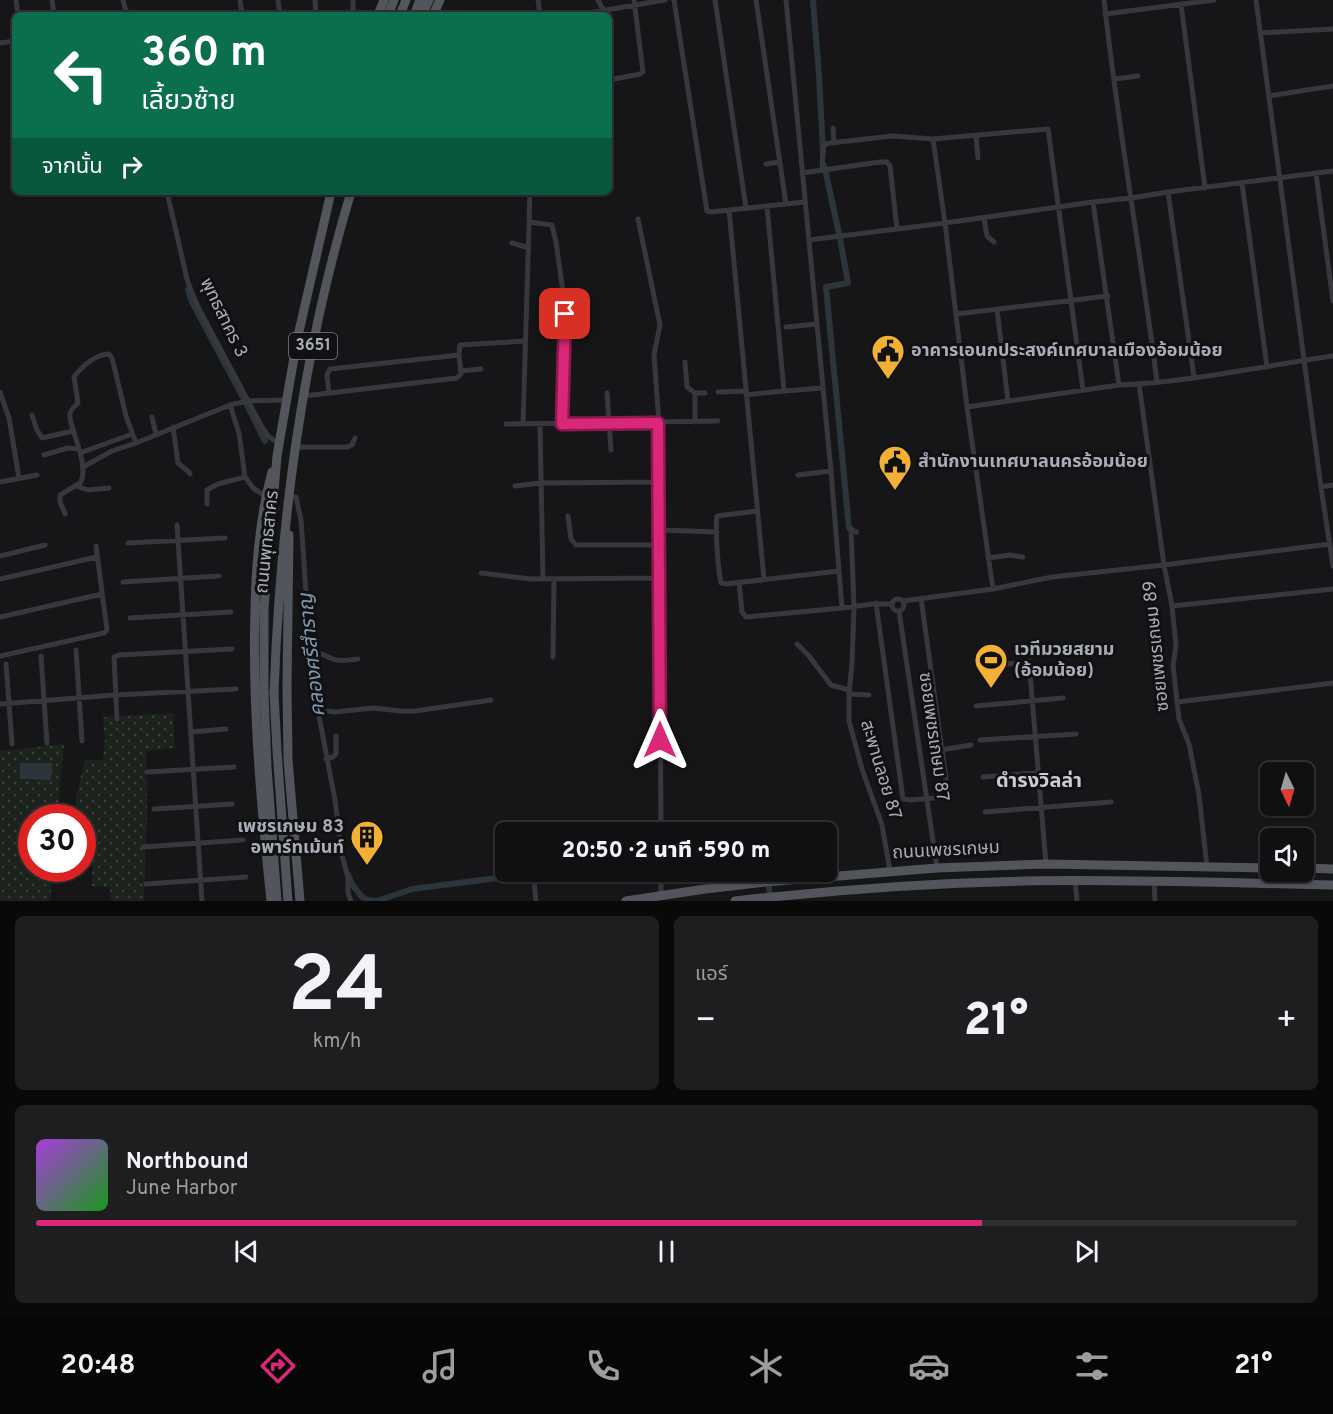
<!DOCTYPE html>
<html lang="th">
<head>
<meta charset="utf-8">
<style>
	body { margin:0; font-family:Overpass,"Noto Sans Thai",sans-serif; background:#1e1e20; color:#f1f3f6; height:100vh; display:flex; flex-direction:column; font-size:22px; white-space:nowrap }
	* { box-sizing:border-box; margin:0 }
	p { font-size:20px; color:#9c9d9f }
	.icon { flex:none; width:33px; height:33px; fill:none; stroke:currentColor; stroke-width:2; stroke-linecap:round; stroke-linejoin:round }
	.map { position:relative; height:901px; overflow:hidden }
	.side { display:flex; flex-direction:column; gap:15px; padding:15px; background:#09090a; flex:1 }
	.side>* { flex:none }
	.banner { position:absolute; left:12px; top:12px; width:600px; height:183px; border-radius:9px; box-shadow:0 2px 4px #0004,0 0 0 2px #303032; background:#0b6e4f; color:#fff; overflow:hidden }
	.needle { width:39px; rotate:175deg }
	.fabs { position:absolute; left:1260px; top:762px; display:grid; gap:12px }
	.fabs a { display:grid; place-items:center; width:54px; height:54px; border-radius:9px; background:#101012; box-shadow:0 2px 4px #0004,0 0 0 2px #303032; font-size:30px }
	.speed { position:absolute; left:18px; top:804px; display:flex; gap:12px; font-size:30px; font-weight:700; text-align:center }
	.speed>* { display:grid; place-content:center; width:78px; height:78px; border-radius:50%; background:#101012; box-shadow:0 2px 4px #0004,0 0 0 2px #303032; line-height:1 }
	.speed .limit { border:9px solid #d22; background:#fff; color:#111 }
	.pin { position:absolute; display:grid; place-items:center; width:51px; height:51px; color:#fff; margin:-26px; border-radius:12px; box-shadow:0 3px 9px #0006 }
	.me { position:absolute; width:66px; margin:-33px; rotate:0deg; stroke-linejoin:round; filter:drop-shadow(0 0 4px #0008) }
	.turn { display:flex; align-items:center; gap:21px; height:126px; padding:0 30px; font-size:27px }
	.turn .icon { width:78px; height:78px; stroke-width:2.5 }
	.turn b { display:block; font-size:42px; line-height:51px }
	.then { display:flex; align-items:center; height:57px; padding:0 30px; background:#0003; gap:12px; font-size:22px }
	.big { font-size:45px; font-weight:800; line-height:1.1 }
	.side .card { flex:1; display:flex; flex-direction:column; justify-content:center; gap:9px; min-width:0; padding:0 21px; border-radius:9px; background:#1e1e20 }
	.side .dial { align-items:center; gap:0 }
	.dial b { font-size:78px; line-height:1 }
	.song { display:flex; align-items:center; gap:18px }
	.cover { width:72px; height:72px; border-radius:9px; background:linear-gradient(135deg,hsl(280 70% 55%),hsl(120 70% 35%)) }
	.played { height:6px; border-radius:3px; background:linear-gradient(90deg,#db2777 75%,#303032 75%) }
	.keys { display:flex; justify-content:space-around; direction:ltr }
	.heat { display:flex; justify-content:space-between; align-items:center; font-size:33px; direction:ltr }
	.side .tiles { flex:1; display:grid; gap:15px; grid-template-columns:1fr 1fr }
	.card:last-child { grid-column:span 2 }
	.trip { position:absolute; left:495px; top:822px; width:342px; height:60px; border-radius:9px; background:#101012; box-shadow:0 2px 4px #0004,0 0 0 2px #303032; font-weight:800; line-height:60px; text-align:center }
	.tab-bar { display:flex; height:96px; justify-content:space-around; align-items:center; background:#060607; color:#9c9d9f }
	.tab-bar .icon { width:42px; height:42px }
	.tab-bar .current { color:#db2777 }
	.tab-bar b { font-size:27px; color:#f1f3f6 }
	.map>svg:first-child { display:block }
	.grass { fill:url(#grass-dots) }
	.water { fill:#2c353c }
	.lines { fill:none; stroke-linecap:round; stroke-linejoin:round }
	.canal { stroke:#2c353c; stroke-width:6 }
	.minor { stroke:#37383d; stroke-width:5 }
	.primary { stroke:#53555c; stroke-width:9 }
	.primary-bridge { stroke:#53555c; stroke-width:9 }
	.route-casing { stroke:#8e194d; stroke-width:15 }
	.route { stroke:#db2777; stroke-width:10 }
	.labels { text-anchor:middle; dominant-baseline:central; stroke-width:6; stroke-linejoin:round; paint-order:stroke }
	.shield { fill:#111113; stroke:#7b7e86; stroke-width:1.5 }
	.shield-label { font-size:16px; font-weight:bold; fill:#a8adb8 }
	.street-label { font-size:18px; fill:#a8adb8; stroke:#111113 }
	.poi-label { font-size:18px; font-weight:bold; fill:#a8adb8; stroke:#111113; text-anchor:start }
	.water-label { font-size:20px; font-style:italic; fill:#7f9bb3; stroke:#111113 }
	.neighbourhood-label { font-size:20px; font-weight:bold; fill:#c9ccd4; stroke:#111113 }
</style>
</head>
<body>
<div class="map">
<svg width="1333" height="901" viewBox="0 0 1333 901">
	<defs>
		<pattern id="grass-dots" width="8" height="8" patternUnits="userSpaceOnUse" patternTransform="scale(1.5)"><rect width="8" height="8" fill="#1c231d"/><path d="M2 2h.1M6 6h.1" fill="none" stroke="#3a403c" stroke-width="1.8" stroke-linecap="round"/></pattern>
	</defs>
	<rect width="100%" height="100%" fill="#161618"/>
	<!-- grass -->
	<path class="grass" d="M173,713L175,748L146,751L147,810L144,901H110V887L92,886L93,841L83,840L82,818H75L76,797L85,760H103L105,739L103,717Z
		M64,744L57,817L32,818V868L53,869L50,901H0V751Z"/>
	<!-- water -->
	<path class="water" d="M20,763H52L51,780L20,779Z"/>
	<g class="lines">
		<!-- canal -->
		<path class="canal" d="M813,0L819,75L823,152
			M824,165L840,238L848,283L826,287L849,528L856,532
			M188,289L192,302L246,403L265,441
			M627,872L678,877L708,872
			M768,872L770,901
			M348,874L352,884L361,896L367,900L377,901L412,889L544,872"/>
		<!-- minor -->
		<path class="minor" d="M16,0L18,15
			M52,0L54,15
			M123,0L127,15
			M240,0L242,15
			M278,0L280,15
			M315,0L316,15
			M353,0V15
			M538,0L540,15
			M598,0L604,11
			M674,0L707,211L711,212L805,202
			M715,0L746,208
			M756,0L786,204
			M786,0L831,471L842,608
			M1104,0C1118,128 1141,254 1157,382
			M1256,0L1321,487L1333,566
			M1181,4L1205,188
			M1105,14L1214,0
			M577,15L665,0
			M1260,33L1333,29
			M0,43L15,41
			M1114,79L1138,76
			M609,80L640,74L643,72L634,0
			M1269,96L1333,86
			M833,128L834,143
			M976,135L978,158
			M933,139L945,223L967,407L993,589
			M766,164L780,162
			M822,170L823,147L826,144L830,143L893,136L933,139L1048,129L1083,390
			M802,173L880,162H887L890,166L897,229
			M1316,174L1333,301
			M1242,183L1267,367
			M167,192L187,279L192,293L199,309L262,427L268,436L279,444
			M1168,192L1194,377
			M1093,202L1119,385
			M729,210L764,579
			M984,218L987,236L994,242
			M638,219L660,325L654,355L659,423V482L661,832
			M529,222L552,225L556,242L565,306L562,424
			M809,240L945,223L1093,202L1131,198L1168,192L1333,171
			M512,243L529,248
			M997,309L1008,401
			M956,314L1108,296
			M786,327L817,324
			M685,362L687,387L695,393H705
			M461,371L481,369
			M1139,384L1164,565L1172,606L1176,646L1173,665L1179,719L1189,744L1199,795L1207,867
			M784,391L823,388
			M0,392L9,418L19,478
			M718,392L746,391
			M329,393L327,375L330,369L459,355
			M607,393L611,450
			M695,393V422
			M746,395L784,391L767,206
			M304,396L457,378L461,374L459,355L460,345L525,341
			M230,405L239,433L245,477L254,489L266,496
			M967,407L1119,385C1190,382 1263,366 1333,356
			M32,415L37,430L42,438L73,431
			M152,417L156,434
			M506,424L718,421
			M523,424L530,192
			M540,424L543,579
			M173,427L178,463L189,472L190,474
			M296,447H347L352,445L355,438
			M80,453L132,434
			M44,455L68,448L79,449
			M83,467L112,451L136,443L230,405L248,401L286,400
			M798,475L831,471
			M0,482L37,475
			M76,486L88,490L109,488
			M515,486L541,483L659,482
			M1321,487L1333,485
			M289,497H296L301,520L312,679L335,800L342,855L348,878V893L351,901
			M207,504V490L218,484L245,477
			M757,511L717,516C715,529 718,570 721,583L726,584L839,571
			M65,514L60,502V495L80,483C89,470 75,438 71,423C71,422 69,416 70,414C70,410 75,406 78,403L74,377C81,367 96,354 109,354L112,358L126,416L136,443
			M568,516L571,539L576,545H660
			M177,525L202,901
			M851,529L854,607L852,663L849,694V721L862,769L882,825L890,871
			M660,530L717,532
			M128,543L225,538
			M0,556L45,545
			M988,558L1010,555L1023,557
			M481,573L530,579L660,578
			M0,579L97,557
			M123,582L219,576
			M739,582L742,612L746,617L842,608L873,604H892
			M892 605a6 6 0 1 1 12 0a6 6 0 1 1-12 0Z
			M903,601L993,589L1052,577L1164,565L1330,544
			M876,603L903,799L911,800L945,797L948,794L921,598
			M1172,606L1333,589
			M899,611L937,868
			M0,617L102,594
			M130,618L231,612
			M797,644L809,656L831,685L849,690
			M76,650L82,741
			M309,651C320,652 323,655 333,659C341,662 349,660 358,659
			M0,656L104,633L107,630L96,546
			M41,656L47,743
			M553,657L554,579
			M6,664L12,744
			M1001,665L1029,661L1046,864
			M849,694L869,695
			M1177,702L1333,683
			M0,704L115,695L236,689
			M976,706L1063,698
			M317,710L335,712L373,708L401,711H415L491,700
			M117,719L114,657L119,655L232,649
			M191,732L226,729
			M980,740L1076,734
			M941,750L971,745
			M326,759L333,757L336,754V736
			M147,772L234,767
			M983,777L1038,773
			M154,809L232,804
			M985,812L1111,802
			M143,847L243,840
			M533,872L536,901
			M661,872V895
			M1075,881L1077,901
			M1154,882L1155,901
			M146,884L246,877"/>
		<!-- primary -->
		<path class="primary" d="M378,15L384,0
			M388,15L394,0
			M400,15L406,0
			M414,15L420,0
			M422,15L429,0
			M433,15L440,0
			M289,535L287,686L288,760L300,901
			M264,693V608L277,456L297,340L331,192
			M274,693C280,524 302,354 351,192
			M1304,868L1333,869
			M271,901C261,804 252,706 255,608C256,563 260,516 272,472
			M626,901L705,889L765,882L937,868L1046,864L1270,868
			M735,901C831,890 927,883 1024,881C1127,879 1230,883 1333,885"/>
		<!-- primary-bridge -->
		<path class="primary-bridge" d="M264,693L267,767L277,901
			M274,693L277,751L288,901"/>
	</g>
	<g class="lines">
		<defs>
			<path id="route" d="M565,314L562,424L658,423L660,740"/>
		</defs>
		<!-- route casing -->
		<use href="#route" class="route-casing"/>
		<!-- route -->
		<use href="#route" class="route"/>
	</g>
	<!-- icons -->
	<defs>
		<symbol id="civic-pin" viewBox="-11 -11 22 30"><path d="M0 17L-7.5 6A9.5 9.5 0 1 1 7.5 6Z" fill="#f2b134" stroke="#111113"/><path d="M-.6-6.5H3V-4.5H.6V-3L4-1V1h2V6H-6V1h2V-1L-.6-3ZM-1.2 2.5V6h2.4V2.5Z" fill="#111"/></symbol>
		<symbol id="stadium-pin" viewBox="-11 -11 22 30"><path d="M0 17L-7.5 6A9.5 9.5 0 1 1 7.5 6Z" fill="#f2b134" stroke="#111113"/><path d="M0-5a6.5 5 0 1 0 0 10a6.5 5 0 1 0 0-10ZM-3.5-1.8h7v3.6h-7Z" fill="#111"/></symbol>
		<symbol id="building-pin" viewBox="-11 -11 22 30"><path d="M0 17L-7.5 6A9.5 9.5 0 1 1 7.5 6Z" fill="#f2b134" stroke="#111113"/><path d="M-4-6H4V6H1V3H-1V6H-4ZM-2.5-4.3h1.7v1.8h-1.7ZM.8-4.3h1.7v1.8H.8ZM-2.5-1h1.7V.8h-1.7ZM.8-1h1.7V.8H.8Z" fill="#111"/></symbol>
	</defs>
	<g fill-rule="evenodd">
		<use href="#civic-pin" x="869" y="332" width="38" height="52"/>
		<use href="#civic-pin" x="876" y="443" width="38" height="52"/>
		<use href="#stadium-pin" x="972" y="641" width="38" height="52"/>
		<use href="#building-pin" x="348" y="818" width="38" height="52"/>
	</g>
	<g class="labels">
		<!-- shield labels -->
		<rect class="shield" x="289" y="333" width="48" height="26" rx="4.5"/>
		<g class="shield-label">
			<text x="313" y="346">3651</text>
		</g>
		<!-- street labels -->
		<g class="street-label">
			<text transform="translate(223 318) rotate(64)">พุทธสาคร 3</text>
			<text transform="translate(268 542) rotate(-84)">ถนนพุทธสาคร</text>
			<text transform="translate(1157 646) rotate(-96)">ซอยเพชรเกษม 89</text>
			<text transform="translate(933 737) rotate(82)">ซอยเพชรเกษม 87</text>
			<text transform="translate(880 770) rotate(73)">สะพานลอย 87</text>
			<text transform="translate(946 851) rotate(-3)">ถนนเพชรเกษม</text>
		</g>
		<!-- poi labels -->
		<g class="poi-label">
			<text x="911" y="351">อาคารเอนกประสงค์เทศบาลเมืองอ้อมน้อย</text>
			<text x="918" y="462">สำนักงานเทศบาลนครอ้อมน้อย</text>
			<text x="1014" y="650">เวทีมวยสยาม<tspan x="1014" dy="21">(อ้อมน้อย)</tspan></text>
			<text x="344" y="827" text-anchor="end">เพชรเกษม 83<tspan x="344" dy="21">อพาร์ทเม้นท์</tspan></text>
		</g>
		<!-- water labels -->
		<g class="water-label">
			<text transform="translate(313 655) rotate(-96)">คลองศรีสำราญ</text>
		</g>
		<!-- neighbourhood labels -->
		<g class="neighbourhood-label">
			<text x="1039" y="782">ดำรงวิลล่า</text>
		</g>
	</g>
</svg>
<div class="fabs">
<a><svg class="needle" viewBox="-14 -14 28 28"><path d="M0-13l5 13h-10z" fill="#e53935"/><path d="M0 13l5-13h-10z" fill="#9c9d9f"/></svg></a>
<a><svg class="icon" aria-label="sound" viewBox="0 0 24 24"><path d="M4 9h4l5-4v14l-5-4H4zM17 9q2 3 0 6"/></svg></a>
</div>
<div class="speed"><div class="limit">30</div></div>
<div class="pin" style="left:565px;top:314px;background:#d93025"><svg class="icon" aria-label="arrive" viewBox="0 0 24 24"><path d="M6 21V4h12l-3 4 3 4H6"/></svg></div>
<svg class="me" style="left:660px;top:740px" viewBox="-20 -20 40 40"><path d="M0-17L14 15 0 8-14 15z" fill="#db2777" stroke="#fff" stroke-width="4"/></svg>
<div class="trip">20:50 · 2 นาที · 590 m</div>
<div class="banner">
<div class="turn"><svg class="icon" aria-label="left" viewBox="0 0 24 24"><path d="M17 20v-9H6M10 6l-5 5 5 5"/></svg><div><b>360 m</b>เลี้ยวซ้าย</div></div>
<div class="then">จากนั้น<svg class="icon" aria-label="right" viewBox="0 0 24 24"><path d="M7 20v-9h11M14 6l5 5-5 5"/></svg></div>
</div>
</div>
<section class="side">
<div class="tiles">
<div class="card dial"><b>24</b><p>km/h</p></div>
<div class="card"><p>แอร์</p>
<div class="heat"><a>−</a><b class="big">21°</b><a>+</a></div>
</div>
<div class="card">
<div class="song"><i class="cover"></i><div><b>Northbound</b><p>June Harbor</p></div></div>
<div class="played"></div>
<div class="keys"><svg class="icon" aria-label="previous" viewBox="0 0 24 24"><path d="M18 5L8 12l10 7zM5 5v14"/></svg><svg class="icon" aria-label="pause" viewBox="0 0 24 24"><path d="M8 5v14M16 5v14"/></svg><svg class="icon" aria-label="next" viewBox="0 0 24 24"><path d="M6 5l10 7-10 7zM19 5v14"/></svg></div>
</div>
</div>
</section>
<nav class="tab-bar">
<b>20:48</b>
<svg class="icon current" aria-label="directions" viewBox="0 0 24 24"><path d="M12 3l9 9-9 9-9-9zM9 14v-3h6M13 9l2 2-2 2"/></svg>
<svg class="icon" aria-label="music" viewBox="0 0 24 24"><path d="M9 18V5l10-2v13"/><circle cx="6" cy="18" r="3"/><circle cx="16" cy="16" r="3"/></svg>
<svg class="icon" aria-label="phone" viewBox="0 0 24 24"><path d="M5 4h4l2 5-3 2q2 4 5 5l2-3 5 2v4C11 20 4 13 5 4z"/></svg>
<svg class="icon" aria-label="climate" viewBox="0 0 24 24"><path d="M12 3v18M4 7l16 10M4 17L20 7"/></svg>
<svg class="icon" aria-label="car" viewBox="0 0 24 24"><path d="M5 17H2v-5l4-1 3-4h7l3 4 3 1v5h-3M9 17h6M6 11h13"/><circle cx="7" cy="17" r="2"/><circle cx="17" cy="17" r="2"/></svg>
<svg class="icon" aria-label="filters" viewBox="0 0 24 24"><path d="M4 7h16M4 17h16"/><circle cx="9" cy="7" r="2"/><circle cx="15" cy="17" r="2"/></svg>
<b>21°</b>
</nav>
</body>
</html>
